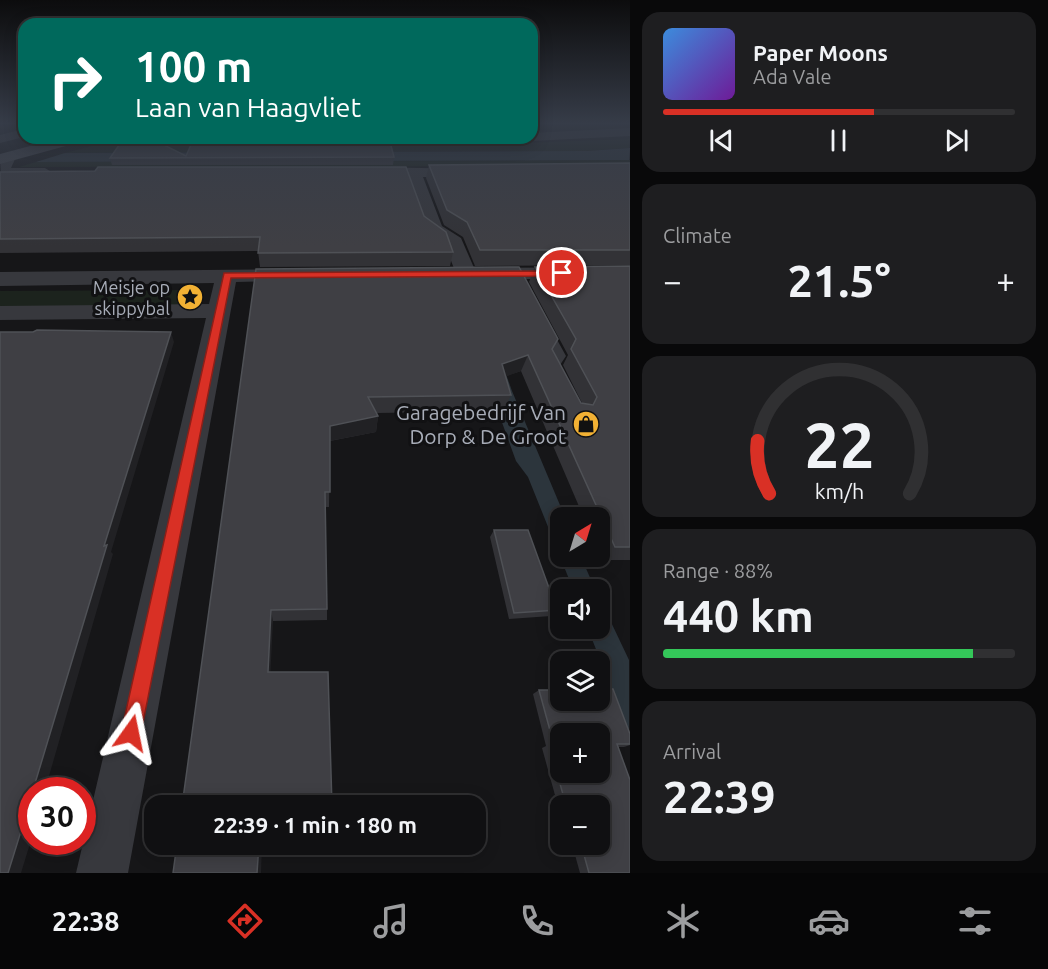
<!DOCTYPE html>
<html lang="en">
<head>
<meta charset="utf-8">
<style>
	body { margin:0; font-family:Ubuntu,sans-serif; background:#1e1e20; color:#f1f3f6; height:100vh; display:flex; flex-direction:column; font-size:22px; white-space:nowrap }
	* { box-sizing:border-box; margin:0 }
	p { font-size:20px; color:#9c9d9f }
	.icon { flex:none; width:33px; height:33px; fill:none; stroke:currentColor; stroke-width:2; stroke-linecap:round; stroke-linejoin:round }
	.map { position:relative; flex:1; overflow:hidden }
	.panel { display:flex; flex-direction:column; gap:12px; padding:12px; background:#09090a; width:418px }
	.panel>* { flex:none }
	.banner { position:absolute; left:18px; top:18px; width:520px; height:126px; border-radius:18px; box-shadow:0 3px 15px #0003,0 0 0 2px #303032; background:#00695c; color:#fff; overflow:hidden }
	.needle { width:39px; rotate:38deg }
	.fabs { position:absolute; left:550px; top:507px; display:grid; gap:12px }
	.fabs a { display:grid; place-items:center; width:60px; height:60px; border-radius:12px; background:#101012; box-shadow:0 3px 15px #0003,0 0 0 2px #303032; font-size:30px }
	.speed { position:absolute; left:18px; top:777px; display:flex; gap:12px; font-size:30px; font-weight:700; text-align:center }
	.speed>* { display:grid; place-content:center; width:78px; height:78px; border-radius:50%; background:#101012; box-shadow:0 3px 15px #0003,0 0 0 2px #303032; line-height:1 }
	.speed .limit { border:9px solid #d22; background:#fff; color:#111 }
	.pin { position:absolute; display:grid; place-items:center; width:51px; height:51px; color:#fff; margin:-26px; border:3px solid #fff; border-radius:50%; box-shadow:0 2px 6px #0007 }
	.me { position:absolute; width:66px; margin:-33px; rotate:12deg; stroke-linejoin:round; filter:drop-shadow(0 0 4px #0008) }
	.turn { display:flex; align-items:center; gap:21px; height:126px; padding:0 18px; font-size:27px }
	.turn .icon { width:78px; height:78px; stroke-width:2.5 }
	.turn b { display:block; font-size:42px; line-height:51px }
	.big { font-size:45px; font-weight:600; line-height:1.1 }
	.panel .widget { flex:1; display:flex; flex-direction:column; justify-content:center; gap:9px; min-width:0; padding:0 21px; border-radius:18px; background:#1e1e20 }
	.panel .dial { align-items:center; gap:0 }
	.dial svg { height:156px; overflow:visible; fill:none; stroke:#303032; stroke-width:7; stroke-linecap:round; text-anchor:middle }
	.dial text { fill:#f1f3f6; stroke:none }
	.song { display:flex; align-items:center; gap:18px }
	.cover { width:72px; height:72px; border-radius:9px; background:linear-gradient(135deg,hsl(210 70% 55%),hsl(280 70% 35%)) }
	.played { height:6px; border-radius:3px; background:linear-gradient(90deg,#d93025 60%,#303032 60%) }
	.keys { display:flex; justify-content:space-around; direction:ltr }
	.heat { display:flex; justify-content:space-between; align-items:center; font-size:33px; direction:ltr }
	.charge { height:9px; border-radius:4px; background:linear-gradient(90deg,#34c759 88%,#303032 0) }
	.trip { position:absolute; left:144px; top:795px; width:342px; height:60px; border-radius:18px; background:#101012; box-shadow:0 3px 15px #0003,0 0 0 2px #303032; font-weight:600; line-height:60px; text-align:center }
	.menu { display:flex; height:96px; justify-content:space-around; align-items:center; background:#060607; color:#9c9d9f }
	.menu .icon { width:42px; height:42px }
	.menu .selected { color:#d93025 }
	.menu b { font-size:27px; color:#f1f3f6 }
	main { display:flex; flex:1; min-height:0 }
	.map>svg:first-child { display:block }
	.green { fill:#1c231d }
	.water { fill:#2c353c }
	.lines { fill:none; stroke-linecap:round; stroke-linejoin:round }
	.service { fill:#37383d; fill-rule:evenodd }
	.minor { fill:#37383d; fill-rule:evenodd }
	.secondary { fill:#45474d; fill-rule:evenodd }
	.wall { fill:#323236 }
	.shaded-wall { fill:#212124 }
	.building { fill:#3f3f44; stroke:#4f5156; stroke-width:1.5; fill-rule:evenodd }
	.route { fill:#d93025; stroke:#8d1f18; stroke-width:1.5 }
	.labels { text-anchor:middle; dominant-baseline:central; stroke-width:6; stroke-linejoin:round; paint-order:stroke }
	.far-poi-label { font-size:18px; fill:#a8adb8; stroke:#111113; text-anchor:end }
	.poi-label { font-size:21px; fill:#a8adb8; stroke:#111113; text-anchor:end }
</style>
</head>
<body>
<main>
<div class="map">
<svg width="630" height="873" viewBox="0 0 630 873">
	<rect width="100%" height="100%" fill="#161618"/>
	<!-- green -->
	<path class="green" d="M119,138H162L160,140L178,144L183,142L440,146L630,139L629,148L587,151L65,153L103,143L147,141H107Z
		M630,160L629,166L19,167L36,162Z
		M195,290L200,293L201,298L186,303L184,307L0,308V291Z"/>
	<!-- water -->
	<path class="water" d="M630,148L629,160L36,162L65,153L587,151Z
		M458,301H480L512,391L565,517L561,518V556L581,557L595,589H573L528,477L516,461Z
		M600,599L629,660V733L588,629L600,628Z"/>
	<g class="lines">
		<!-- service -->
		<path class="service" d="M545,324L549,325L566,356L560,365L565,374L563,377H553L546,364L553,355L539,328Z"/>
		<!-- minor -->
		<path class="minor" d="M630,128V136L532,141L526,138H532V133Z
			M24,129V137L0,143V135Z
			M179,138H241L242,140C235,147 186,145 179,138Z
			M342,138H413L406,142L349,143L344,142Z
			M418,138H517L510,142H425Z
			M8,152L16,157L11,168H45L53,173L45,178L1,176L0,158Z
			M369,167L474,169L476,172L468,177H423L442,226L461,238L475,270L483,268L630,267V279H458L445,245L424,229L407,177L363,175L361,172L363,169Z
			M294,269L302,270L305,275L302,280L236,282L128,873H76L206,318L0,320V306L209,304L214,283L0,286V272Z"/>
		<!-- secondary -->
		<path class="secondary" d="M60,138H86L84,141L0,164V154Z"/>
	</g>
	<!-- wall -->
	<path class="wall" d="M186,156L394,157L393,165H112L110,158Z
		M630,163V265L475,266L463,237L444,225L426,178L429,165Z
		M0,172L424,216L453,252L450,266L260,267L258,251L0,253Z
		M630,266V560H602L600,556V518H584L521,371L506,376L511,395L504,411L377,413L378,416L376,432L330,441L329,507H325L327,609V620L273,621L182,806L256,269L552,350L581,403H582L563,365L568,355L529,282L535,267Z
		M494,530L557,610L551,616L509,619L490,537Z
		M539,690L630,734V745L624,747H618L630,873H580L572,844H600V806H558L542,748L546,746L533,694Z"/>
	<!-- shaded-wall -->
	<path class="shaded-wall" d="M171,332L174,342L111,552L113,554L45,790H33L104,546Z
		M528,355L521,371L496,380L502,364Z
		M378,416L376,432L329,441L330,426Z
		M271,610L273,621L270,681L268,672Z
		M32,796V837L21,873H8Z
		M259,844H262L261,873H257Z"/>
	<!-- building -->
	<path class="building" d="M124,138H150L186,156L194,138H389L394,157L110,158Z
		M630,163V250H480L467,222L447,210L429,165Z
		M98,167H406L424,216L446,232L453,252L258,253L260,237L0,239V172L95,171Z
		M630,266V547H615L528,355L502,364L511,395L368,397L378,416L330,426V492H325L327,609L271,610L268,672H328L332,806H182L256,269L519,267L558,339L552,349L581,403L593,405L597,397L571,349L576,339L535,267Z
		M37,330L171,332L104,546L107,545L33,790H32V796L8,873H0V332H33Z
		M494,530H528L557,610L514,613Z
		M600,689H613L630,734V744H617L630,780V873H589L581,844H600V806L566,805L549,745H554L539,690H561V700H600ZM561,734H600V772H561Z
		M177,844H259L257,873H173Z"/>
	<!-- sky -->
	<linearGradient id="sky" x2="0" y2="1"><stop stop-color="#0c0c0d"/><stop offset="0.5" stop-color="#363c48"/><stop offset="1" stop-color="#363c48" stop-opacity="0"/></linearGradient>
	<rect width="630" height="246" fill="url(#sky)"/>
	<!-- route -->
	<path class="route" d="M562,271L567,273L566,276L231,278L141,733L138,740L131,743L124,740L121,733L224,273Z"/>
	<!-- icons -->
	<defs>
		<symbol id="sight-disc" viewBox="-11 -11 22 22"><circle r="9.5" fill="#f2b134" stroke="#111113"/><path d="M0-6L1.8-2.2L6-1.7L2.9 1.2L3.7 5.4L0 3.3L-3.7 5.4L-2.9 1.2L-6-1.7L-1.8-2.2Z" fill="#111"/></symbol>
		<symbol id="shop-disc" viewBox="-11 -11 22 22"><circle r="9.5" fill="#f2b134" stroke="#111113"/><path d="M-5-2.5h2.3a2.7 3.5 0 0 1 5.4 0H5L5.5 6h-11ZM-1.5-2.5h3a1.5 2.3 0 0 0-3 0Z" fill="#111"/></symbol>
	</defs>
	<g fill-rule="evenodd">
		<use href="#sight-disc" x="175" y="282" width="30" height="30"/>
		<use href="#shop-disc" x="571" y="409" width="30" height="30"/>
	</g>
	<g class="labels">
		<!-- far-poi labels -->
		<g class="far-poi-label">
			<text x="170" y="287">Meisje op<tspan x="170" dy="21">skippybal</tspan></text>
		</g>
		<!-- poi labels -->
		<g class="poi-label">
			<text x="566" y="412">Garagebedrijf Van<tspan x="566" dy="24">Dorp &amp; De Groot</tspan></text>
		</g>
	</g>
</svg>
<div class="fabs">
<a><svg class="needle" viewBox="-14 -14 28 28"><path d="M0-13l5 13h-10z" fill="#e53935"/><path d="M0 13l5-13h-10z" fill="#9c9d9f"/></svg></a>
<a><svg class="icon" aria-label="sound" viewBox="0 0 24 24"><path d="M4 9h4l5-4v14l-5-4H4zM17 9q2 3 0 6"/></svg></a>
<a><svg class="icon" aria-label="layers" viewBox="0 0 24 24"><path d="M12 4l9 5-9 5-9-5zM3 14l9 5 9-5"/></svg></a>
<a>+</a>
<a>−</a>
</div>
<div class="speed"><div class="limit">30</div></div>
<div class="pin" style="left:562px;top:273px;background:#d93025"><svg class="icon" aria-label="arrive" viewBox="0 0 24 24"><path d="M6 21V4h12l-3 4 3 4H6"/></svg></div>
<svg class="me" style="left:131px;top:733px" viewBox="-20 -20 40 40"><path d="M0-17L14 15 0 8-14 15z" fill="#d93025" stroke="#fff" stroke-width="4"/></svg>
<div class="trip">22:39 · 1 min · 180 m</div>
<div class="banner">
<div class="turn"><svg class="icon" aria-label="right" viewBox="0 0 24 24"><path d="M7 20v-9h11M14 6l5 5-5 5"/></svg><div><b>100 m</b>Laan van Haagvliet</div></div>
</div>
</div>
<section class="panel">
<div class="widget">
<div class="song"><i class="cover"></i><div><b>Paper Moons</b><p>Ada Vale</p></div></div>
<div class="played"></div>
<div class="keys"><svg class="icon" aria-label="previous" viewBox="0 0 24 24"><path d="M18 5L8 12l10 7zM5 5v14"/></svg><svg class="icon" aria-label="pause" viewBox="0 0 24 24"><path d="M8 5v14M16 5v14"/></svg><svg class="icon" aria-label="next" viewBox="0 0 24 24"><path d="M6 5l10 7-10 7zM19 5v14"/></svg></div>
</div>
<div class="widget"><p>Climate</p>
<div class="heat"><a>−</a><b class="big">21.5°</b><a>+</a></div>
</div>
<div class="widget dial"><svg viewBox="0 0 100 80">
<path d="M14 69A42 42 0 1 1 86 69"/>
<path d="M14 69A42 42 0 0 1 8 42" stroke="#d93025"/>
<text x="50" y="56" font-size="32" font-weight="700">22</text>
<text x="50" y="72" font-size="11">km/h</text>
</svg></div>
<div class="widget"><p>Range · 88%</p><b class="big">440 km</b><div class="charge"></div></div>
<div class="widget"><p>Arrival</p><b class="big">22:39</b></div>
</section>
</main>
<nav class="menu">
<b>22:38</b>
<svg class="icon selected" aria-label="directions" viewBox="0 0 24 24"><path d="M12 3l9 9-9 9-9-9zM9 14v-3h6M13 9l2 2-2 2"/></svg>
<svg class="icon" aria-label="music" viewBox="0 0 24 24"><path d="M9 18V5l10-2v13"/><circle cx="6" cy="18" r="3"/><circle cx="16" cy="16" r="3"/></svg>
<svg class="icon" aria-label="phone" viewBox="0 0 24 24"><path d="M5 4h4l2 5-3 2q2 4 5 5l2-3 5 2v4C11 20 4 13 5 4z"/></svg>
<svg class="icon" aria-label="climate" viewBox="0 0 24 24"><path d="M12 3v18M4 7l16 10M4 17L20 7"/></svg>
<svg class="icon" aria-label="car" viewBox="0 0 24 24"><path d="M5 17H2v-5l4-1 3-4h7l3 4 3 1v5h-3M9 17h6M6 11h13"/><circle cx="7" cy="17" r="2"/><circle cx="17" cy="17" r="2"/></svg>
<svg class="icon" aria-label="filters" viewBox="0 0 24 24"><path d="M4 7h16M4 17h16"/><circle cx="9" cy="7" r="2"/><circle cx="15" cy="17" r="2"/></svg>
</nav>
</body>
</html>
